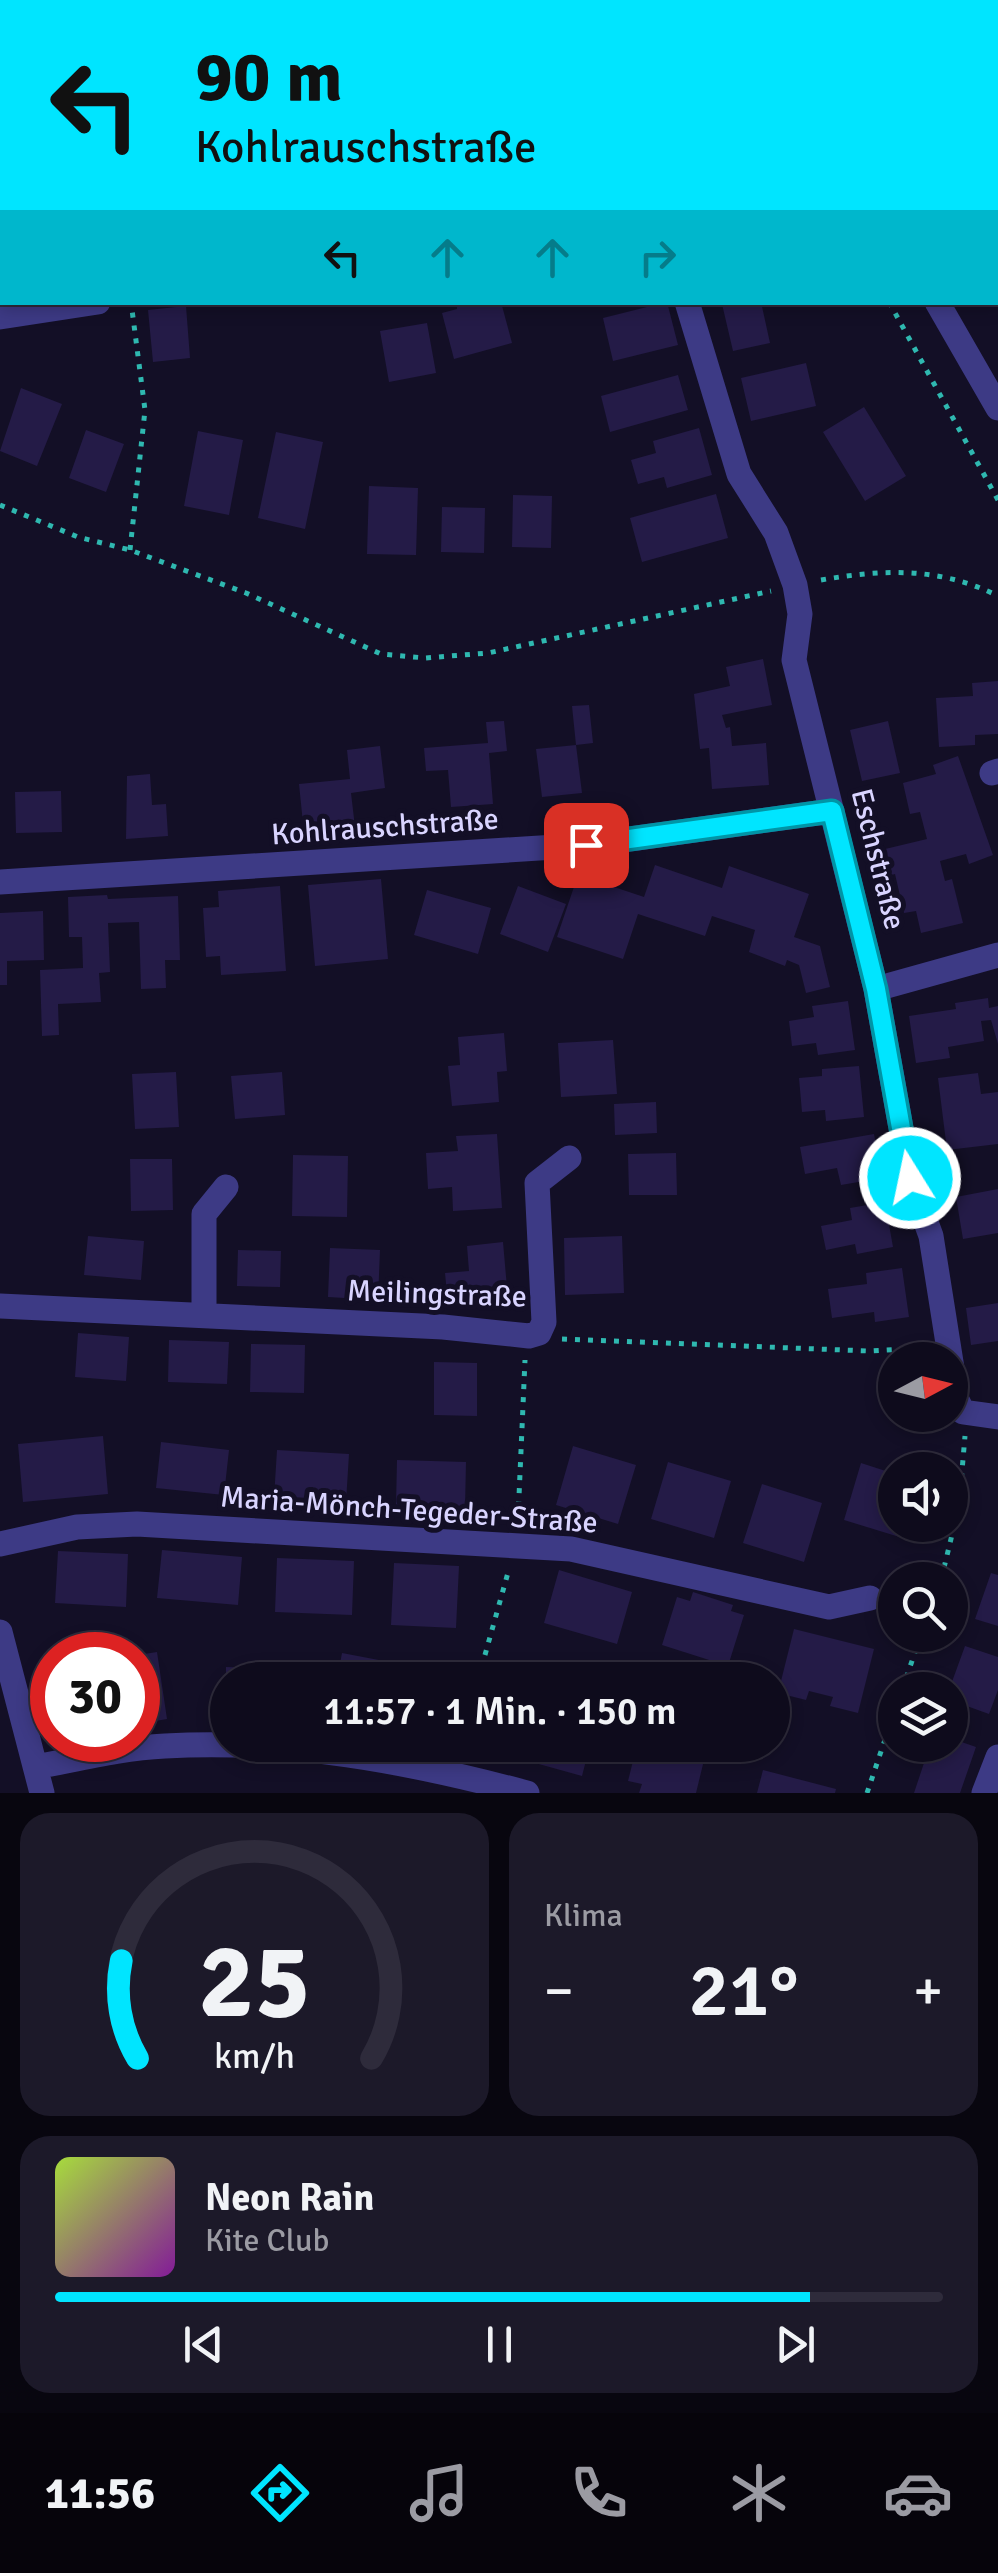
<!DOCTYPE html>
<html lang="de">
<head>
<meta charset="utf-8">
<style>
	body { margin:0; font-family:Signika,sans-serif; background:#1c1929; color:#f1f3f6; height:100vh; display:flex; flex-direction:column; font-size:38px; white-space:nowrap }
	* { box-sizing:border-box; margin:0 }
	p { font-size:32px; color:#9b9ba3 }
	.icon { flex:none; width:55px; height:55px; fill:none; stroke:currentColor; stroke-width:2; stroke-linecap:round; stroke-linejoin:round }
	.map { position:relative; height:1793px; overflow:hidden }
	.drawer { display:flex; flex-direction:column; gap:20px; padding:20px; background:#08060f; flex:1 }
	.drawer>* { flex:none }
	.guide { position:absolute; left:0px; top:0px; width:1000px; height:305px; box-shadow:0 5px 15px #0003,0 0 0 2px #2e2b3b; background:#00e5ff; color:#111; overflow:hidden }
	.needle { width:65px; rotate:83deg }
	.fabs { position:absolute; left:878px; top:1342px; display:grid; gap:20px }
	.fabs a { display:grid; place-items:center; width:90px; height:90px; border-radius:50%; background:#0e0b1c; box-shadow:0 5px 15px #0003,0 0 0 2px #2e2b3b; font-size:50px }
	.speed { position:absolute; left:30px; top:1632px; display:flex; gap:20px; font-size:50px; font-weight:700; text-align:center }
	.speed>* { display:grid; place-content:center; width:130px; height:130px; border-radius:50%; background:#0e0b1c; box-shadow:0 5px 15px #0003,0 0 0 2px #2e2b3b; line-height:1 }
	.speed .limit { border:15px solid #d22; background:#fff; color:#111 }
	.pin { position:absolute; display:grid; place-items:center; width:85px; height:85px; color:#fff; margin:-42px; border-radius:20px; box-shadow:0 5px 15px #0006 }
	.me { position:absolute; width:110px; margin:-55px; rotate:350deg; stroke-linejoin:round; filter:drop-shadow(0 0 8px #0008) }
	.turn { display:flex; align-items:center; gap:35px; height:210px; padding:0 30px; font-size:45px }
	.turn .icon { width:130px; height:130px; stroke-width:2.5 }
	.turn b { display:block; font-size:70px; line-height:85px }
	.lanes { display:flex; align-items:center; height:95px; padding:0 30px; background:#0003; justify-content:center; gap:50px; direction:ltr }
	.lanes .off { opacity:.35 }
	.big { font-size:75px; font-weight:600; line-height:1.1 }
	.drawer .card { flex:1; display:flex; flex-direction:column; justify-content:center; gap:15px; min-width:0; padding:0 35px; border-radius:30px; background:#1c1929 }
	.drawer .dial { align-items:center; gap:0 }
	.dial svg { height:260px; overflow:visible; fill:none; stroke:#2e2b3b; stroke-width:7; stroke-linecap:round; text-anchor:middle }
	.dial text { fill:#f1f3f6; stroke:none }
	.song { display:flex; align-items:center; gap:30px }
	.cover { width:120px; height:120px; border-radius:15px; background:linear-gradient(135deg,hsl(80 70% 55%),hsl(290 70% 35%)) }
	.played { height:10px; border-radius:5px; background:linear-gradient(90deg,#00e5ff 85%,#2e2b3b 85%) }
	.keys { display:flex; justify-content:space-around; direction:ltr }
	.heat { display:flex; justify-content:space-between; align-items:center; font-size:55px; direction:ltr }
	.drawer .tiles { flex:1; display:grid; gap:20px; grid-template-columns:1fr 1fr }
	.card:last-child { grid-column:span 2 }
	.trip { position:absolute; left:210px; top:1662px; width:580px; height:100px; border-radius:50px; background:#0e0b1c; box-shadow:0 5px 15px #0003,0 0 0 2px #2e2b3b; font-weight:600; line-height:100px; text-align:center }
	.dock { display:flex; height:160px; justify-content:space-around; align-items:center; background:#06040b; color:#9b9ba3 }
	.dock .icon { width:70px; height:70px }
	.dock .active { color:#00e5ff }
	.dock b { font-size:45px; color:#f1f3f6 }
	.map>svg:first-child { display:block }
	.building { fill:#241b47 }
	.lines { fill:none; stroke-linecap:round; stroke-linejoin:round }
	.path { stroke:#2fb8b0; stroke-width:5; stroke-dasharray:5 8; stroke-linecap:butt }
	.minor { stroke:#3d3a85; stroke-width:25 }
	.route-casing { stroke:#0095a6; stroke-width:25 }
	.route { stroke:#00e5ff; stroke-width:18 }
	.labels { text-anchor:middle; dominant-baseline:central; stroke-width:10; stroke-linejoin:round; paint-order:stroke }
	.street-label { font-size:30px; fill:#d9d4ff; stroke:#130f26 }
</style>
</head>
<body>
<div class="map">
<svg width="998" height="1793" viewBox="0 0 998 1793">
	<rect width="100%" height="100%" fill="#130f26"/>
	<!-- building -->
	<path class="building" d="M457,302H501L512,343L454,359L442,313L457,309Z
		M667,302L678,345L613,361L603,318Z
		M727,302H761L770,343L733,351L722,304Z
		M186,306L190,358L153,362L148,310Z
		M427,323L436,373L389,382L380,331Z
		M806,363L816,406L751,421L741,378Z
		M678,375L688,410L610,432L601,396Z
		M21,388L62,404L37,466L0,451Z
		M864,407L906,476L865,501L823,432Z
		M699,428L712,475L667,488L664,477L638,484L631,460L656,453L653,441Z
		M86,430L124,444L106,492L69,478Z
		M198,431L243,440L229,515L184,506Z
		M276,432L323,442L305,529L258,518Z
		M369,486L418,488L416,555L367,554Z
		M716,494L728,538L642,562L630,518Z
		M513,495L552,496L551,548L512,547Z
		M442,507L485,508L484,553L441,552Z
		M763,659L772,705L722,715L726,728L730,727L732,746L766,743L769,785L712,789L709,748L700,749L694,694L730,686L726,667Z
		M998,681V734L975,735V745L939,747L936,698L973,696L972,683Z
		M589,705L593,743L576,745L572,706Z
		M504,721L507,751L489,753L493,804L451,807L448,770L426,771L424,748L488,743L486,722Z
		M888,721L900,773L862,781L850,730Z
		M576,745L582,793L542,797L536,749Z
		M380,746L385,788L351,793L355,827L304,833L299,784L350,779L347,750Z
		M958,756L993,855L969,864L966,854L940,861L945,881L952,879L963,923L921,933L916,911L904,913L895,874L888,876L881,850L927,839L920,812L910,814L903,783L936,774L933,765Z
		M150,774L152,805L166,804L168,836L126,839L127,776Z
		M61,791L62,832L16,833L15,792Z
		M655,865L722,888L729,866L809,894L794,937L820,946L830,987L806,993L799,965L787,960L785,966L749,952L755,930L712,916L705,936L638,914L623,959L557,937L578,875L644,897Z
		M381,879L388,959L315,966L308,885Z
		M280,886L286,971L221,975L220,956L206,957L203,908L219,907L218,891Z
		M518,886L566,904L548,952L500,934Z
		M427,890L491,908L478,954L414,935Z
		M107,895L108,899L178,896L180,960H165L166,988L141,989L139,922L108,923L110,972L99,973L101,1002L58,1004L59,1035L42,1036L40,970L83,968L82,937H69L68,897Z
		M43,911L44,960L7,961V985H0V913Z
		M988,998L989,1008L998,1006V1044L991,1020L981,1021L984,1041L948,1047L950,1058L916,1063L909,1016L956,1009L955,1003Z
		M848,1001L855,1050L818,1055L816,1043L792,1046L789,1021L814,1017L812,1006Z
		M504,1033L507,1071L497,1072L499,1102L452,1106L448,1066L460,1065L458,1037Z
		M613,1040L617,1094L561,1097L558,1043Z
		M859,1066L864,1117L826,1121L825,1110L802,1112L799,1078L822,1076V1069Z
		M176,1072L179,1127L135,1129L132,1074Z
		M282,1072L285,1115L235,1119L231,1076Z
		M978,1073L981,1094L998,1092V1144L947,1150L938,1078Z
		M656,1102L657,1133L615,1135L614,1104Z
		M497,1134L502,1208L453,1211L452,1187L428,1189L426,1153L458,1151L456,1136Z
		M874,1134L882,1178L841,1185L837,1168L805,1174L800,1147Z
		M676,1153L677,1195H629L628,1154Z
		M293,1155L348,1156L347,1217L292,1216Z
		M130,1159H172L173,1210L131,1211Z
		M998,1189V1233L963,1239L956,1197Z
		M885,1202L893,1247L857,1254L855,1244L826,1250L821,1226L852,1220L850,1208Z
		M88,1236L144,1241L141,1280L84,1275Z
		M622,1236L624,1293L565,1295L564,1238Z
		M503,1242L508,1299L448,1304L445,1273L469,1271L467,1246Z
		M330,1248L380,1250L378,1300L328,1297Z
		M238,1250L281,1251L280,1287L237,1286Z
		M902,1268L909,1317L875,1322L874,1312L832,1318L828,1289L867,1284L866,1273Z
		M998,1303V1341L971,1345L966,1308Z
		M78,1333L129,1337L126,1381L75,1377Z
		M169,1340L229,1342L227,1384L168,1382Z
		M251,1344L305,1345L304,1393L250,1392Z
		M434,1362L477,1363V1416L434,1415Z
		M103,1436L108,1494L23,1502L18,1444Z
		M161,1442L229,1450L224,1495L156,1488Z
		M573,1446L636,1465L618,1524L556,1505Z
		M277,1450L349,1454L346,1502L274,1498Z
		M397,1460L466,1462L465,1508L396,1506Z
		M668,1462L731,1481L714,1538L651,1519Z
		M861,1463L895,1474V1525H910L906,1539L844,1520Z
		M762,1484L822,1503L804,1562L743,1543Z
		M162,1550L242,1557L238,1605L157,1598Z
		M58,1551L128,1554L126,1607L55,1603Z
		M277,1558L354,1561L352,1615L275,1612Z
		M394,1563L459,1566L456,1628L391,1625Z
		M559,1570L632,1592L617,1644L544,1623Z
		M991,1573L998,1575V1626L975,1619Z
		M693,1592L733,1605L731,1611L744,1615L728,1666L662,1645L677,1597L690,1601Z
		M794,1629L874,1649L858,1713L830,1706L833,1697L809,1691L806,1700L778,1693Z
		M965,1646L998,1657V1690L989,1714L950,1700L949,1690Z
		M157,1652L167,1719L138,1724V1655Z
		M342,1653L384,1661L381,1680H337Z
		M404,1665L449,1672L448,1680H402Z
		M226,1667L259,1668V1680H226Z
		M950,1738L976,1747L960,1793H914L930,1745H950Z
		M513,1745H590L582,1776L510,1756Z
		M637,1745H677L706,1752L696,1793H639L642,1784L628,1781Z
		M763,1770L836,1789L835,1793H757Z"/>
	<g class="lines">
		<!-- path -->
		<path class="path" d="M720,0L722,2
			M889,302L998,500
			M0,505L78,537L130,550L246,593L381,654L425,658L488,653L771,591
			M130,550L145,410L131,302
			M821,580C884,569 940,567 998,596
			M562,1339L869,1351L921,1348
			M518,1519L525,1360
			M941,1580L959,1506L965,1436
			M478,1680L509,1569
			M902,1690L921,1635
			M867,1793L895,1710"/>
		<!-- minor -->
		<path class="minor" d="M90,0V2
			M600,0L601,2
			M758,0L759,2
			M687,302L739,474L776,533L795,585L800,614L794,660L876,989L910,1178L931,1236L957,1400L963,1412L998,1417
			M937,302L998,408
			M0,317L98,302
			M992,773L998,771
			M0,882L587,845L832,811
			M876,989L998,955
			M0,1306L443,1327L529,1336L539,1333L544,1322L537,1183L569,1158
			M204,1315V1214L226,1187
			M0,1544L77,1527L137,1524L571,1549L829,1607L870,1598
			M0,1632L42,1793
			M36,1767C79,1759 121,1748 165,1746C289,1739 407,1761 527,1793
			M984,1793L998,1757"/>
	</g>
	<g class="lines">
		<defs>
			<path id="route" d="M586,845L832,811L876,989L910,1178"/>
		</defs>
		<!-- route casing -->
		<use href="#route" class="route-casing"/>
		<!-- route -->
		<use href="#route" class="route"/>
	</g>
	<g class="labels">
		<!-- street labels -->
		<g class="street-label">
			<text transform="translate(385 827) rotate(-4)">Kohlrauschstraße</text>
			<text transform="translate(878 859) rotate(76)">Eschstraße</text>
			<text transform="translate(437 1294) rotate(2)">Meilingstraße</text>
			<text transform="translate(409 1510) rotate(4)">Maria-Mönch-Tegeder-Straße</text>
		</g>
	</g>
</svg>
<div class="fabs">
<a><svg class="needle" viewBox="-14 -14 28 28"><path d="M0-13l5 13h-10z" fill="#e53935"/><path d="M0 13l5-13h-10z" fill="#9b9ba3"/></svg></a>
<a><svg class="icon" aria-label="sound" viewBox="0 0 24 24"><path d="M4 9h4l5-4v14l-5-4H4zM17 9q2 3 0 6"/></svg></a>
<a><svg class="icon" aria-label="search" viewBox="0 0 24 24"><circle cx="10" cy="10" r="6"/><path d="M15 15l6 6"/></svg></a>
<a><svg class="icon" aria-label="layers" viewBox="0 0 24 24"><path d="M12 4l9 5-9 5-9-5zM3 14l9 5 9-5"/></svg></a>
</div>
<div class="speed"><div class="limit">30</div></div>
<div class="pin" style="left:586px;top:845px;background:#d93025"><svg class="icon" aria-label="arrive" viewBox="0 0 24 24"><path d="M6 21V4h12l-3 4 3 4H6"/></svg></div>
<svg class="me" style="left:910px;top:1178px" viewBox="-20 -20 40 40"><circle r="17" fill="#00e5ff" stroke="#fff" stroke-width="3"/><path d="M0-11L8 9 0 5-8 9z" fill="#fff"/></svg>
<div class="trip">11:57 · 1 Min. · 150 m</div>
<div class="guide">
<div class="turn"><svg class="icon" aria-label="left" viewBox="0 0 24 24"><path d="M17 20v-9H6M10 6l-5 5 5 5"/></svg><div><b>90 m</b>Kohlrauschstraße</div></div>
<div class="lanes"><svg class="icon" aria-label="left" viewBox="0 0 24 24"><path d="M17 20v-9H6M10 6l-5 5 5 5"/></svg><svg class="icon off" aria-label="ahead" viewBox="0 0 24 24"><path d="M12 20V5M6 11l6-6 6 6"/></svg><svg class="icon off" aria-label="ahead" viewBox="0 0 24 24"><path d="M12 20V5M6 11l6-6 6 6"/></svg><svg class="icon off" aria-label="right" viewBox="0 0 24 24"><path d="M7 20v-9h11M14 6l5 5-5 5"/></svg></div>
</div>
</div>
<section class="drawer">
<div class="tiles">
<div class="card dial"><svg viewBox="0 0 100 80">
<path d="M14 69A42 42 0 1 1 86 69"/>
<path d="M14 69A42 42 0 0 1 9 39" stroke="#00e5ff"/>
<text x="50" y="56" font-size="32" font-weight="700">25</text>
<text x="50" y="72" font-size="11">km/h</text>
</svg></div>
<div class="card"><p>Klima</p>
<div class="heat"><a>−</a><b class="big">21°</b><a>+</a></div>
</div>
<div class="card">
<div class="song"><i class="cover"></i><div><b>Neon Rain</b><p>Kite Club</p></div></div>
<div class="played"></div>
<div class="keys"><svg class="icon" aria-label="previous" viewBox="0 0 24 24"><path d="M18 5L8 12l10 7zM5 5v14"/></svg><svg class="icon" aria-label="pause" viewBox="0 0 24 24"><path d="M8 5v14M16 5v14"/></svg><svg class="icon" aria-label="next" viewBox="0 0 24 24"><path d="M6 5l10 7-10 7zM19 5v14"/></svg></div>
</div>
</div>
</section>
<nav class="dock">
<b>11:56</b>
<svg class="icon active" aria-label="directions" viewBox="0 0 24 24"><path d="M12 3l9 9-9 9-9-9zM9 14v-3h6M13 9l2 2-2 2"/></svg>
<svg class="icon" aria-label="music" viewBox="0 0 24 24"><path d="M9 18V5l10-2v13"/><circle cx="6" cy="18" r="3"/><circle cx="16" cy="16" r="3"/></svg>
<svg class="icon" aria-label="phone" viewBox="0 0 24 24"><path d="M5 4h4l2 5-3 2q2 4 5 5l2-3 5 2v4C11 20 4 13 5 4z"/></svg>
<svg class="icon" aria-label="climate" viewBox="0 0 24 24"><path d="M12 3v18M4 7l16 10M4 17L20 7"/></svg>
<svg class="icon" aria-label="car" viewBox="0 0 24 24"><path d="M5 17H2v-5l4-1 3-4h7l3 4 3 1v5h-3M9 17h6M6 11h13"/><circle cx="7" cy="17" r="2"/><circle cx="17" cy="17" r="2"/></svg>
</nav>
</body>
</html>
